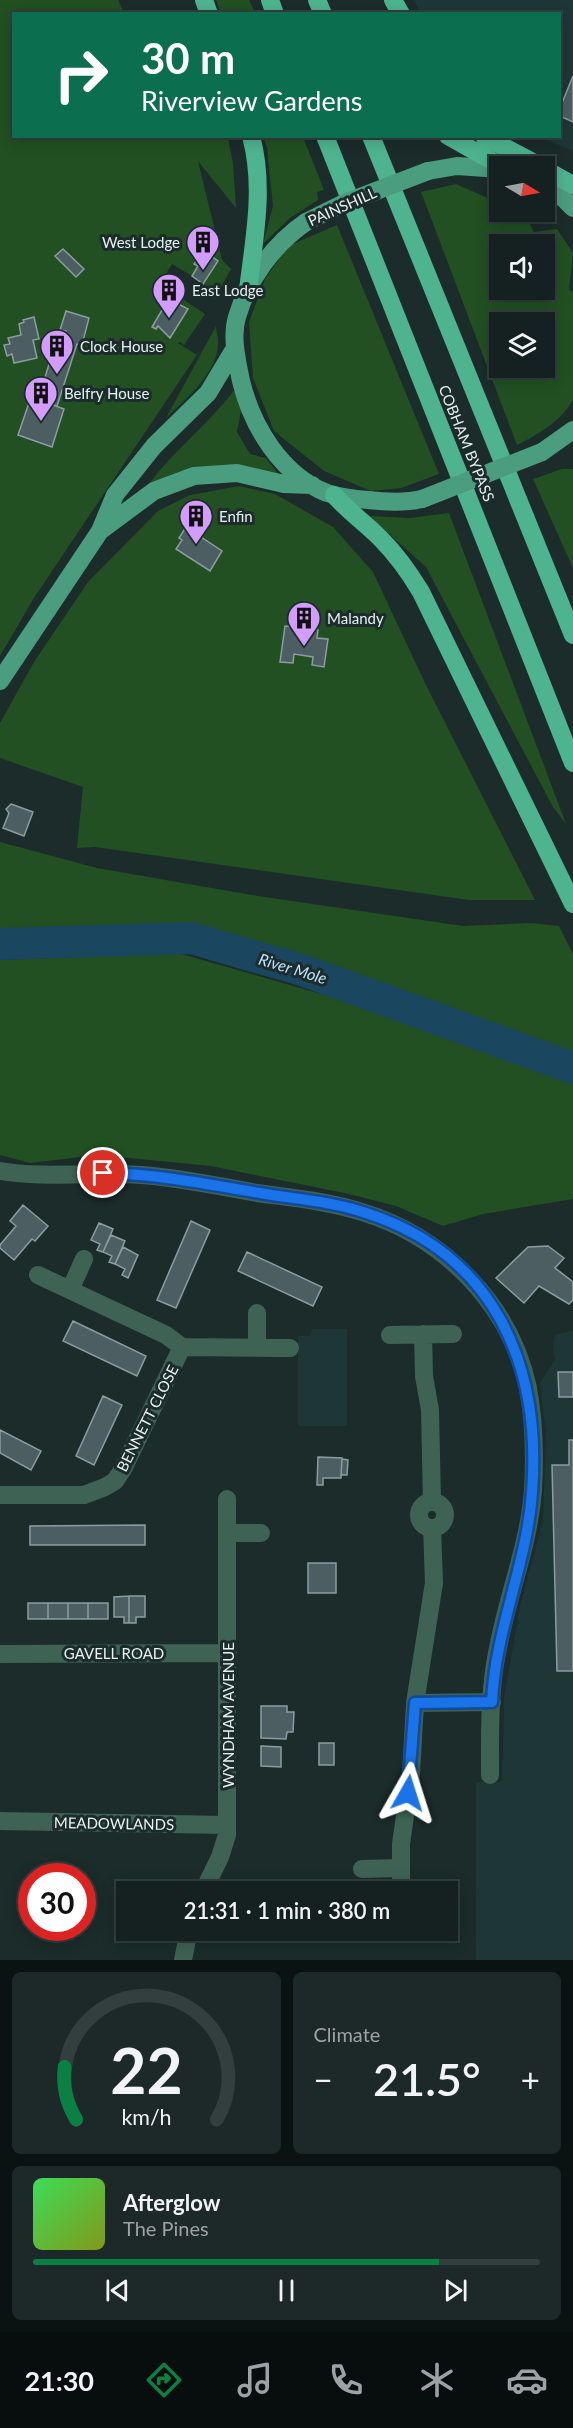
<!DOCTYPE html>
<html lang="en">
<head>
<meta charset="utf-8">
<style>
	body { margin:0; font-family:Lato,sans-serif; background:#1d2929; color:#f1f3f6; height:100vh; display:flex; flex-direction:column; font-size:22px; white-space:nowrap }
	* { box-sizing:border-box; margin:0 }
	p { font-size:20px; color:#9da3a5 }
	.icon { flex:none; width:33px; height:33px; fill:none; stroke:currentColor; stroke-width:2; stroke-linecap:round; stroke-linejoin:round }
	.map { position:relative; height:1960px; overflow:hidden }
	.side { display:flex; flex-direction:column; gap:12px; padding:12px; background:#0b1212; flex:1 }
	.side>* { flex:none }
	.banner { position:absolute; left:12px; top:12px; width:549px; height:126px; border-radius:0px; box-shadow:0 3px 15px #0003,0 0 0 2px #333e3e; background:#0b6e4f; color:#fff; overflow:hidden }
	.needle { width:39px; rotate:100deg }
	.controls { position:absolute; left:489px; top:156px; display:grid; gap:12px }
	.controls a { display:grid; place-items:center; width:66px; height:66px; border-radius:0px; background:#142120; box-shadow:0 3px 15px #0003,0 0 0 2px #333e3e; font-size:30px }
	.speed { position:absolute; left:18px; top:1863px; display:flex; gap:12px; font-size:30px; font-weight:700; text-align:center }
	.speed>* { display:grid; place-content:center; width:78px; height:78px; border-radius:50%; background:#142120; box-shadow:0 3px 15px #0003,0 0 0 2px #333e3e; line-height:1 }
	.speed .limit { border:9px solid #d22; background:#fff; color:#111 }
	.pin { position:absolute; display:grid; place-items:center; width:51px; height:51px; color:#fff; margin:-26px; border:3px solid #fff; border-radius:50%; box-shadow:0 2px 6px #0007 }
	.me { position:absolute; width:66px; margin:-33px; rotate:6deg; stroke-linejoin:round; filter:drop-shadow(0 0 4px #0008) }
	.turn { display:flex; align-items:center; gap:21px; height:126px; padding:0 30px; font-size:27px }
	.turn .icon { width:78px; height:78px; stroke-width:2.5 }
	.turn b { display:block; font-size:42px; line-height:51px }
	.big { font-size:45px; font-weight:600; line-height:1.1 }
	.side .card { flex:1; display:flex; flex-direction:column; justify-content:center; gap:9px; min-width:0; padding:0 21px; border-radius:9px; background:#1d2929 }
	.side .dial { align-items:center; gap:0 }
	.dial svg { height:156px; overflow:visible; fill:none; stroke:#333e3e; stroke-width:7; stroke-linecap:round; text-anchor:middle }
	.dial text { fill:#f1f3f6; stroke:none }
	.song { display:flex; align-items:center; gap:18px }
	.cover { width:72px; height:72px; border-radius:9px; background:linear-gradient(135deg,hsl(130 70% 55%),hsl(70 70% 35%)) }
	.played { height:6px; border-radius:3px; background:linear-gradient(90deg,#0b8043 80%,#333e3e 80%) }
	.keys { display:flex; justify-content:space-around; direction:ltr }
	.heat { display:flex; justify-content:space-between; align-items:center; font-size:33px; direction:ltr }
	.side .tiles { flex:1; display:grid; gap:12px; grid-template-columns:1fr 1fr }
	.card:last-child { grid-column:span 2 }
	.trip { position:absolute; left:116px; top:1881px; width:342px; height:60px; border-radius:0px; background:#142120; box-shadow:0 3px 15px #0003,0 0 0 2px #333e3e; font-weight:600; line-height:60px; text-align:center }
	.tabs { display:flex; height:96px; justify-content:space-around; align-items:center; background:#080d0d; color:#9da3a5 }
	.tabs .icon { width:42px; height:42px }
	.tabs .current { color:#0b8043 }
	.tabs b { font-size:27px; color:#f1f3f6 }
	.map>svg:first-child { display:block }
	.built { fill:#1e3736 }
	.green { fill:#225022; fill-rule:evenodd }
	.lines { fill:none; stroke-linecap:round; stroke-linejoin:round }
	.river { stroke:#1a4660; stroke-width:32 }
	.building { fill:#4d5e62; stroke:#8a9da1; stroke-width:1.5 }
	.street { stroke:#3e6354; stroke-width:18 }
	.primary { stroke:#4b9d7f; stroke-width:18 }
	.highway { stroke:#4eb490; stroke-width:18 }
	.primary-bridge { stroke:#4b9d7f; stroke-width:18 }
	.route-casing { stroke:#114b97; stroke-width:15 }
	.route { stroke:#1a73e8; stroke-width:10 }
	.labels { text-anchor:middle; dominant-baseline:central; stroke-width:6; stroke-linejoin:round; paint-order:stroke }
	.street-label { font-size:15px; fill:#e7f1f0; stroke:#1b2c2b }
	.poi-label { font-size:15px; fill:#e7f1f0; stroke:#1b2c2b; text-anchor:start }
	.water-label { font-size:16px; font-style:italic; fill:#bce3ff; stroke:#1b2c2b }
</style>
</head>
<body>
<div class="map">
<svg width="573" height="1960" viewBox="0 0 573 1960">
	<rect width="100%" height="100%" fill="#1b2c2b"/>
	<!-- built -->
	<path class="built" d="M414,0H573V151L541,137L560,136V14L421,13Z
		M312,1329H347V1426H298V1336H311Z
		M573,1330V1960H476V1782H502L504,1698L520,1606L543,1521L546,1433L540,1383L555,1360L553,1348L555,1335Z"/>
	<!-- green -->
	<path class="green" d="M0,0H118L124,13L14,14V136H223L228,139L233,163L236,208L198,161L222,260L231,269L215,299L198,292L218,261L203,252L194,263L198,266L192,276L172,264L160,284L205,314L184,345L180,342L178,343L197,355L34,598L0,656Z
		M216,0H249L255,13H221Z
		M263,137H303L324,190L317,192L318,200L290,218L263,244L273,206L267,147Z
		M456,184L499,203L500,212H523L534,232L557,229L573,253L569,290L573,292V400C560,422 539,434 517,445L421,192ZM500,244H544V290H500ZM500,322H544V368H500Z
		M337,225L439,474L401,488L371,491L324,471L274,431L253,378L249,322L265,279L288,246Z
		M216,326C216,332 219,339 218,345C217,373 185,400 166,418Z
		M236,388L241,411L237,432L250,454L266,458L279,475L148,485C174,450 210,423 236,388Z
		M562,469H573V568L533,479Z
		M239,486L275,494L333,527L373,572L425,683L535,900H469L95,847L77,848L83,787L0,758V723L34,662L88,582L158,511L190,495Z
		M449,513L566,824L553,807L426,567L369,516L410,518Z
		M0,842L97,868L258,896L463,926L532,923L559,926L573,954V1056L270,946L182,926L0,932Z
		M178,953L346,1001L573,1080V1199L483,1214L443,1226L396,1206L349,1194L211,1166L98,1155L30,1163L0,1155V960Z"/>
	<g class="lines">
		<!-- river -->
		<path class="river" d="M0,944L191,938L302,970L573,1068"/>
	</g>
	<!-- building -->
	<path class="building" d="M573,76V122L560,116V108Z
		M63,249L84,269L76,277L55,256Z
		M204,251L218,261L203,284L192,276L198,266L194,264Z
		M167,298L188,309L170,338L158,326L156,329L152,327L162,310L166,312L168,310L162,307L161,302Z
		M66,311L89,318L82,345L77,344L57,406L38,400L54,348L60,349L66,331L60,330Z
		M34,317L39,339L33,340L37,358L14,363L12,354L7,356L4,345L10,344L8,338L21,335L19,324L24,322L23,320Z
		M31,397L64,409L52,447L18,435Z
		M186,527L222,551L210,571L176,549L182,540L179,538Z
		M285,626L318,630L317,638L328,639L324,667L312,665L313,657L294,654L293,663L280,662Z
		M11,804L33,812L24,836L3,828L9,813L6,809Z
		M23,1205L48,1226L35,1241L32,1239L14,1260L0,1248V1245L16,1226L10,1221Z
		M191,1221L210,1230L176,1308L157,1300Z
		M99,1223L113,1229L103,1252L97,1250L100,1244L91,1240Z
		M111,1235L125,1241L115,1264L109,1262L112,1256L103,1252Z
		M548,1246L564,1258L555,1268L573,1282V1300L569,1304L539,1286L524,1303L496,1278L528,1247Z
		M123,1247L138,1255L128,1278L122,1275L125,1269L115,1264Z
		M247,1252L322,1287L313,1306L238,1271Z
		M73,1321L146,1356L137,1376L63,1341Z
		M558,1372H573V1397H559Z
		M103,1396L122,1405L94,1465L76,1456Z
		M0,1430L41,1451L31,1470L0,1453Z
		M569,1440H573V1671H557L552,1465H569Z
		M318,1457L342,1458L341,1478H323V1485H317Z
		M342,1459L348,1460L347,1475H341Z
		M145,1525V1545H30V1526Z
		M308,1563H336V1593H308Z
		M129,1596V1623H124V1617H114V1597Z
		M129,1596H145V1617H136V1623H129Z
		M28,1603H48V1619H28Z
		M48,1603H68V1619H48Z
		M68,1603H88V1619H68Z
		M88,1603H108V1619H88Z
		M261,1706H287V1712H294L293,1732H287L286,1739L261,1738Z
		M319,1743H334V1765H319Z
		M261,1746L281,1747V1767L261,1766Z"/>
	<g class="lines">
		<!-- street -->
		<path class="street" d="M0,1171C47,1179 94,1171 142,1175C180,1178 219,1186 257,1193C292,1198 328,1201 362,1212C444,1237 510,1304 528,1388C534,1421 535,1456 533,1490C529,1545 508,1594 498,1648C489,1689 490,1733 490,1775
			M38,1275L166,1335L182,1347L290,1348
			M70,1290L84,1259
			M423,1334L424,1376L430,1410L432,1502
			M390,1335L453,1334
			M257,1348V1313
			M0,1495H84L105,1487L115,1481L123,1469L182,1347
			M419 1515a13 13 0 1 1 26 0a13 13 0 1 1-26 0Z
			M227,1533H261
			M0,1654L228,1653
			M415,1703L492,1702
			M0,1821L227,1825
			M362,1869L400,1868
			M203,1892L220,1857L227,1835V1499
			M401,1892V1844L411,1774L415,1703L434,1583L432,1528
			M183,1960L189,1930"/>
		<!-- primary -->
		<path class="primary" d="M428,171L457,166L500,169
			M544,186L562,197L573,208
			M306,222C274,244 248,279 237,317C231,337 237,361 241,381C252,426 281,475 327,493C340,497 355,499 368,500C386,502 405,503 422,499
			M542,452L573,430
			M100,531L154,491L194,476L237,473L284,484L312,485
			M0,681L100,531L115,495L154,446L208,393L235,348"/>
		<!-- highway -->
		<path class="highway" d="M204,0L209,14
			M270,0L275,14
			M317,0L323,14
			M393,0L401,14
			M325,136L573,763
			M371,136L573,635
			M448,136L501,166
			M484,136L540,166
			M544,169L573,185
			M248,290C254,239 265,187 251,136
			M334,495C348,511 365,523 380,538C396,554 409,572 421,592L573,904"/>
		<!-- primary-bridge -->
		<path class="primary-bridge" d="M306,222L342,204L428,171
			M422,499L542,452"/>
	</g>
	<g class="lines">
		<defs>
			<path id="route" d="M103,1173C156,1174 208,1184 260,1193C294,1199 330,1201 363,1212C494,1253 542,1364 532,1493C527,1564 495,1630 492,1702L415,1703L408,1793"/>
		</defs>
		<!-- route casing -->
		<use href="#route" class="route-casing"/>
		<!-- route -->
		<use href="#route" class="route"/>
	</g>
	<!-- icons -->
	<defs>
		<symbol id="building-pin" viewBox="-11 -11 22 30"><path d="M0 17L-7.5 6A9.5 9.5 0 1 1 7.5 6Z" fill="#d39cfc" stroke="#1b2c2b"/><path d="M-4-6H4V6H1V3H-1V6H-4ZM-2.5-4.3h1.7v1.8h-1.7ZM.8-4.3h1.7v1.8H.8ZM-2.5-1h1.7V.8h-1.7ZM.8-1h1.7V.8H.8Z" fill="#111"/></symbol>
	</defs>
	<g fill-rule="evenodd">
		<use href="#building-pin" x="184" y="223" width="38" height="52"/>
		<use href="#building-pin" x="150" y="271" width="38" height="52"/>
		<use href="#building-pin" x="38" y="327" width="38" height="52"/>
		<use href="#building-pin" x="22" y="374" width="38" height="52"/>
		<use href="#building-pin" x="177" y="497" width="38" height="52"/>
		<use href="#building-pin" x="285" y="599" width="38" height="52"/>
	</g>
	<g class="labels">
		<!-- street labels -->
		<g class="street-label">
			<text transform="translate(342 206) rotate(-24)">PAINSHILL</text>
			<text transform="translate(467 443) rotate(68)">COBHAM BYPASS</text>
			<text transform="translate(147 1418) rotate(-63)">BENNETT CLOSE</text>
			<text x="114" y="1653">GAVELL ROAD</text>
			<text transform="translate(228 1715) rotate(-90)">WYNDHAM AVENUE</text>
			<text transform="translate(114 1823) rotate(1)">MEADOWLANDS</text>
		</g>
		<!-- poi labels -->
		<g class="poi-label">
			<text x="180" y="242" text-anchor="end">West Lodge</text>
			<text x="192" y="290">East Lodge</text>
			<text x="80" y="346">Clock House</text>
			<text x="64" y="393">Belfry House</text>
			<text x="219" y="516">Enfin</text>
			<text x="327" y="618">Malandy</text>
		</g>
		<!-- water labels -->
		<g class="water-label">
			<text transform="translate(293 968) rotate(17)">River Mole</text>
		</g>
	</g>
</svg>
<div class="controls">
<a><svg class="needle" viewBox="-14 -14 28 28"><path d="M0-13l5 13h-10z" fill="#e53935"/><path d="M0 13l5-13h-10z" fill="#9da3a5"/></svg></a>
<a><svg class="icon" aria-label="sound" viewBox="0 0 24 24"><path d="M4 9h4l5-4v14l-5-4H4zM17 9q2 3 0 6"/></svg></a>
<a><svg class="icon" aria-label="layers" viewBox="0 0 24 24"><path d="M12 4l9 5-9 5-9-5zM3 14l9 5 9-5"/></svg></a>
</div>
<div class="speed"><div class="limit">30</div></div>
<div class="pin" style="left:103px;top:1173px;background:#d93025"><svg class="icon" aria-label="arrive" viewBox="0 0 24 24"><path d="M6 21V4h12l-3 4 3 4H6"/></svg></div>
<svg class="me" style="left:408px;top:1793px" viewBox="-20 -20 40 40"><path d="M0-17L14 15 0 8-14 15z" fill="#1a73e8" stroke="#fff" stroke-width="4"/></svg>
<div class="trip">21:31 · 1 min · 380 m</div>
<div class="banner">
<div class="turn"><svg class="icon" aria-label="right" viewBox="0 0 24 24"><path d="M7 20v-9h11M14 6l5 5-5 5"/></svg><div><b>30 m</b>Riverview Gardens</div></div>
</div>
</div>
<section class="side">
<div class="tiles">
<div class="card dial"><svg viewBox="0 0 100 80">
<path d="M14 69A42 42 0 1 1 86 69"/>
<path d="M14 69A42 42 0 0 1 8 42" stroke="#0b8043"/>
<text x="50" y="56" font-size="32" font-weight="700">22</text>
<text x="50" y="72" font-size="11">km/h</text>
</svg></div>
<div class="card"><p>Climate</p>
<div class="heat"><a>−</a><b class="big">21.5°</b><a>+</a></div>
</div>
<div class="card">
<div class="song"><i class="cover"></i><div><b>Afterglow</b><p>The Pines</p></div></div>
<div class="played"></div>
<div class="keys"><svg class="icon" aria-label="previous" viewBox="0 0 24 24"><path d="M18 5L8 12l10 7zM5 5v14"/></svg><svg class="icon" aria-label="pause" viewBox="0 0 24 24"><path d="M8 5v14M16 5v14"/></svg><svg class="icon" aria-label="next" viewBox="0 0 24 24"><path d="M6 5l10 7-10 7zM19 5v14"/></svg></div>
</div>
</div>
</section>
<nav class="tabs">
<b>21:30</b>
<svg class="icon current" aria-label="directions" viewBox="0 0 24 24"><path d="M12 3l9 9-9 9-9-9zM9 14v-3h6M13 9l2 2-2 2"/></svg>
<svg class="icon" aria-label="music" viewBox="0 0 24 24"><path d="M9 18V5l10-2v13"/><circle cx="6" cy="18" r="3"/><circle cx="16" cy="16" r="3"/></svg>
<svg class="icon" aria-label="phone" viewBox="0 0 24 24"><path d="M5 4h4l2 5-3 2q2 4 5 5l2-3 5 2v4C11 20 4 13 5 4z"/></svg>
<svg class="icon" aria-label="climate" viewBox="0 0 24 24"><path d="M12 3v18M4 7l16 10M4 17L20 7"/></svg>
<svg class="icon" aria-label="car" viewBox="0 0 24 24"><path d="M5 17H2v-5l4-1 3-4h7l3 4 3 1v5h-3M9 17h6M6 11h13"/><circle cx="7" cy="17" r="2"/><circle cx="17" cy="17" r="2"/></svg>
</nav>
</body>
</html>
